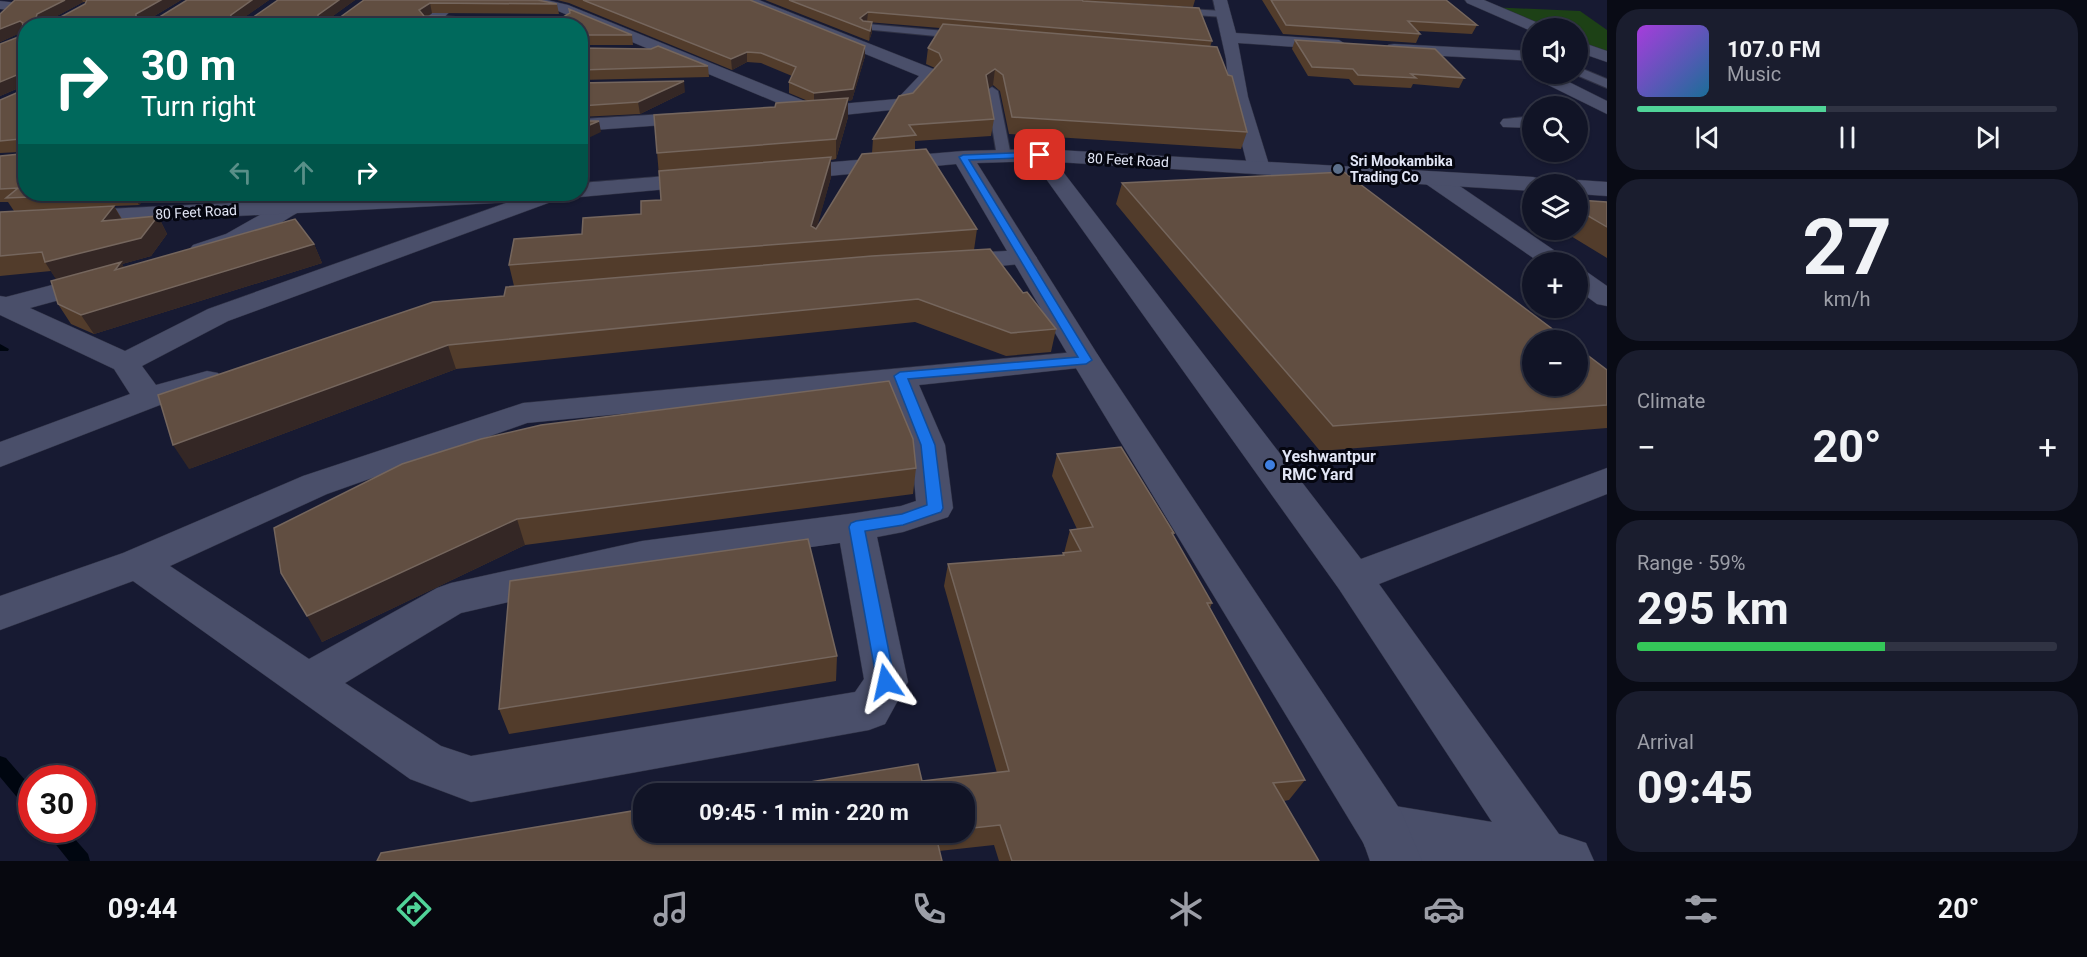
<!DOCTYPE html>
<html lang="en">
<head>
<meta charset="utf-8">
<style>
	body { margin:0; font-family:Roboto,sans-serif; background:#1a1d2e; color:#f1f3f6; height:100vh; display:flex; flex-direction:column; font-size:22px; white-space:nowrap }
	* { box-sizing:border-box; margin:0 }
	p { font-size:20px; color:#9c9ea7 }
	.icon { flex:none; width:33px; height:33px; fill:none; stroke:currentColor; stroke-width:2; stroke-linecap:round; stroke-linejoin:round }
	.map { position:relative; flex:1; overflow:hidden }
	.sheet { display:flex; flex-direction:column; gap:9px; padding:9px; background:#090b15; width:480px }
	.sheet>* { flex:none }
	.hud { position:absolute; left:18px; top:18px; width:570px; height:183px; border-radius:24px; box-shadow:0 2px 4px #0004,0 0 0 2px #303343; background:#00695c; color:#fff; overflow:hidden }
	.tools { position:absolute; left:1522px; top:18px; display:grid; gap:12px }
	.tools a { display:grid; place-items:center; width:66px; height:66px; border-radius:50%; background:#111426; box-shadow:0 2px 4px #0004,0 0 0 2px #303343; font-size:30px }
	.speed { position:absolute; left:18px; top:765px; display:flex; gap:12px; font-size:30px; font-weight:700; text-align:center }
	.speed>* { display:grid; place-content:center; width:78px; height:78px; border-radius:50%; background:#111426; box-shadow:0 2px 4px #0004,0 0 0 2px #303343; line-height:1 }
	.speed .limit { border:9px solid #d22; background:#fff; color:#111 }
	.pin { position:absolute; display:grid; place-items:center; width:51px; height:51px; color:#fff; margin:-26px; border-radius:12px; box-shadow:0 3px 9px #0006 }
	.me { position:absolute; width:66px; margin:-33px; rotate:349deg; stroke-linejoin:round; filter:drop-shadow(0 0 4px #0008) }
	.turn { display:flex; align-items:center; gap:21px; height:126px; padding:0 24px; font-size:27px }
	.turn .icon { width:78px; height:78px; stroke-width:2.5 }
	.turn b { display:block; font-size:42px; line-height:51px }
	.lanes { display:flex; align-items:center; height:57px; padding:0 24px; background:#0003; justify-content:center; gap:30px; direction:ltr }
	.lanes .off { opacity:.35 }
	.big { font-size:45px; font-weight:700; line-height:1.1 }
	.sheet .card { flex:1; display:flex; flex-direction:column; justify-content:center; gap:9px; min-width:0; padding:0 21px; border-radius:24px; background:#1a1d2e }
	.sheet .dial { align-items:center; gap:0 }
	.dial b { font-size:78px; line-height:1 }
	.song { display:flex; align-items:center; gap:18px }
	.cover { width:72px; height:72px; border-radius:9px; background:linear-gradient(135deg,hsl(280 70% 55%),hsl(200 70% 35%)) }
	.played { height:6px; border-radius:3px; background:linear-gradient(90deg,#50d398 45%,#303343 45%) }
	.keys { display:flex; justify-content:space-around; direction:ltr }
	.heat { display:flex; justify-content:space-between; align-items:center; font-size:33px; direction:ltr }
	.charge { height:9px; border-radius:4px; background:linear-gradient(90deg,#34c759 59%,#303343 0) }
	.trip { position:absolute; left:633px; top:783px; width:342px; height:60px; border-radius:24px; background:#111426; box-shadow:0 2px 4px #0004,0 0 0 2px #303343; font-weight:700; line-height:60px; text-align:center }
	.dock { display:flex; height:96px; justify-content:space-around; align-items:center; background:#07080f; color:#9c9ea7 }
	.dock .icon { width:42px; height:42px }
	.dock .current { color:#50d398 }
	.dock b { font-size:27px; color:#f1f3f6 }
	main { display:flex; flex:1; min-height:0 }
	.map>svg:first-child { display:block }
	.green { fill:#1d4116 }
	.lines { fill:none; stroke-linecap:round; stroke-linejoin:round }
	.stream { fill:#000610; fill-rule:evenodd }
	.service-casing { stroke:#303245; stroke-width:2 }
	.minor-casing { stroke:#303245; stroke-width:1 }
	.tertiary-casing { stroke:#303245; stroke-width:1 }
	.service { fill:#4a4f6a; fill-rule:evenodd }
	.minor { fill:#4a4f6a; fill-rule:evenodd }
	.tertiary { fill:#4a4f6a; fill-rule:evenodd }
	.wall { fill:#523c2b; fill-rule:evenodd }
	.shaded-wall { fill:#342725 }
	.building { fill:#614e41; stroke:#75665d; stroke-width:1.5 }
	.route { fill:#1a73e8; stroke:#114b97; stroke-width:1.5 }
	.service-dot { fill:#5c6f8a; stroke:#050610; stroke-width:2 }
	.shop-dot { fill:#3f7fe0; stroke:#050610; stroke-width:2 }
	.labels { text-anchor:middle; dominant-baseline:central; stroke-width:6; stroke-linejoin:round; paint-order:stroke }
	.far-street-label { font-size:14px; fill:#e1e5f5; stroke:#050610 }
	.far-poi-label { font-size:14px; font-weight:bold; fill:#e1e5f5; stroke:#050610; text-anchor:start }
	.poi-label { font-size:16px; font-weight:bold; fill:#e1e5f5; stroke:#050610; text-anchor:start }
</style>
</head>
<body>
<main>
<div class="map">
<svg width="1607" height="861" viewBox="0 0 1607 861">
	<rect width="100%" height="100%" fill="#171a32"/>
	<!-- green -->
	<path class="green" d="M1488,7L1580,11L1607,30V55L1578,43V28H1541Z"/>
	<g class="lines">
		<!-- stream -->
		<path class="stream" d="M0,344L9,349L8,351H0Z
			M0,756L6,758L32,788V810L26,808L0,777Z
			M46,830H67L88,854L90,861H69L49,836Z"/>
		<defs>
			<path id="service" d="M1171,8L1223,11L1228,14L1223,17L1167,13V9Z
				M867,24L967,33L972,36L967,39L863,29L862,27Z
				M1578,67L1607,79V88L1574,74H1578Z
				M992,87L998,91L1011,156L1004,160L997,156L986,91Z"/>
			<path id="minor" d="M446,0H462L435,26H418Z
				M521,0H547L568,5L817,106L897,99L919,76L741,3L739,0H759L936,70L939,74L910,108L805,119L798,117L797,111L558,11L523,3Z
				M1213,0H1227L1236,33L1339,40L1347,45L1339,50L1238,43L1248,97L1270,168L1267,173L1259,174L1251,173L1248,168L1230,97L1226,59Z
				M1465,0H1484L1543,25L1545,28H1533L1531,31L1467,3Z
				M0,1L18,3L20,6L13,10L0,9Z
				M1578,41L1607,51V62L1578,52Z
				M1394,44L1533,51V61L1388,53L1386,49L1388,45Z
				M1533,71V74H1553L1607,101V114L1534,78L1531,74Z
				M699,112L706,114L709,118L706,122L580,131V119Z
				M1533,116V128L1503,127L1500,123L1503,119Z
				M1040,149L1047,151L1361,559L1607,468V494L1379,584L1559,834L1586,843L1594,861H1422L1383,854L1365,847L1358,829L1365,811L1383,804L1492,822L1339,589L1029,155L1033,151Z
				M1434,172L1442,174L1564,257L1568,262H1539L1426,184L1423,179L1426,174Z
				M531,194H562L559,199L228,321L142,366L156,385L207,371L218,373L222,380L218,387L160,405L0,467V442L130,394L114,369L0,315V296L6,297L98,273L107,275L111,281L107,287L30,308L125,351L208,309Z
				M289,201L297,203L301,208L297,213C271,228 223,263 193,255L189,250L193,245L226,234L281,203Z
				M1024,250L1033,253L1037,258L1033,263L954,270L945,267L941,262L945,257L954,254Z
				M1578,270L1587,272L1607,286V306L1597,304L1578,290Z
				M1086,351L1097,354L1101,360L1097,366L919,385L945,445L953,508L948,517L903,532L877,537L908,682L885,724L869,730L471,802L410,779L133,581L0,630V596L123,553L303,476L523,403ZM889,388L911,445L916,501L901,506L856,513L642,541L451,583L437,588L309,659L170,566L327,494L527,423ZM840,543L864,679L855,692L471,756L441,746L345,683L461,613L642,571Z"/>
			<path id="tertiary" d="M1040,149L1533,177L1541,179L1544,184H1533V191L1040,161L977,163L1101,360L1401,811L1422,861H1370L1364,844L1071,360L956,164L786,180L778,178L775,173L778,168L786,166L963,151Z
				M704,173L712,175L715,180L712,185L580,197L571,194H580V183Z
				M1578,180L1607,182V196L1578,194V184H1568Z
				M422,194H546L543,199L535,201L0,228V214Z"/>
		</defs>
		<!-- service casing -->
		<use href="#service" class="service-casing"/>
		<!-- minor casing -->
		<use href="#minor" class="minor-casing"/>
		<!-- tertiary casing -->
		<use href="#tertiary" class="tertiary-casing"/>
		<!-- service -->
		<use href="#service" class="service"/>
		<!-- minor -->
		<use href="#minor" class="minor"/>
		<!-- tertiary -->
		<use href="#tertiary" class="tertiary"/>
	</g>
	<!-- wall -->
	<path class="wall" d="M15,0H181L151,18H158L187,0H269L243,18H252L278,0H355L330,18H339L364,0H538L557,4L559,14L432,13L428,16L560,19L570,13L569,9L632,35L633,45H580V26H26V194H149L139,205L114,206L122,219L158,216L167,234L151,256L122,264L124,268L295,219L314,244L322,263L94,334L71,324L58,304L51,281L57,280L51,271L0,276V212L73,208L14,211L8,202H0V156L20,154V152L0,153V100L21,91V87L0,96V44L21,36L22,32L0,42V14ZM83,2H86L85,4L59,18H53Z
		M557,0H750L865,46V56L852,100L848,101V117L836,159L831,160V177L816,229L872,153L873,139L935,68L926,64L928,48L940,28L867,22L872,32L869,41L765,0H1195L1193,7L1085,1L1212,41L1210,47L1247,132L1241,149L1009,134L1000,91L993,85L988,88L994,119L991,136L915,141V150L977,229L974,250L1023,293L1056,329L1051,352L1006,356L915,322L456,369L189,469L504,296L514,286L509,265L582,234L641,214L661,200L654,115L775,107L808,101L789,93V82L792,76L761,63L747,62L732,70L569,3Z
		M1262,0H1446L1477,25L1472,34L1418,31L1420,34L1416,43L1283,34Z
		M1295,40L1464,78L1459,88L1413,84L1411,88L1354,85L1349,79L1308,76L1292,49Z
		M580,48L708,66L709,77L580,80Z
		M580,83L685,92L640,114L580,117Z
		M1122,183L1607,370V428L1320,451L1116,204Z
		M1578,200L1607,202V258L1561,230H1578Z
		M1057,454L1174,533L1173,536L1212,603L1210,608L1305,780L1289,800L1284,801L1319,861H999L994,845L939,851L644,832H964V794L922,781L997,773L944,586L948,564L1062,555L1063,553H1064L1070,530L1077,529L1052,476Z
		M916,468L913,494L525,545L322,642L274,528Z
		M837,656L836,681L509,734L499,709Z"/>
	<!-- shaded-wall -->
	<path class="shaded-wall" d="M65,0H82L83,2L42,24L36,18L37,14Z
		M161,0H181L141,24L136,18V14Z
		M252,0H269L235,24L230,18L231,15Z
		M339,0H355L322,24L318,18V15Z
		M430,3L432,13L422,20L419,10Z
		M868,12L867,22L860,28V18Z
		M20,21L25,31L0,42V29Z
		M872,22V32L869,41L870,31Z
		M865,46V56L852,100L848,101V117L836,159V139L814,104V93Z
		M747,52V62L732,70L731,59Z
		M995,69L993,85L984,91L986,75Z
		M19,74L25,85L0,96V82Z
		M684,81L685,92L640,114L638,102Z
		M599,121L601,132L580,142V129Z
		M831,157V177L813,242L811,226Z
		M133,194H149L139,205Z
		M114,206L124,224L102,221Z
		M158,216L167,234L151,256L122,264L132,281H57L45,262Z
		M314,244L322,263L94,334L81,315Z
		M448,345L456,369L189,469L173,445Z
		M517,519L525,545L322,642L307,616Z"/>
	<!-- building -->
	<path class="building" d="M15,0H65L37,14L36,18H59L85,4L87,0H161L136,14V18H158L187,0H252L231,15L230,18H252L278,0H339L318,15V18H339L364,0H538L557,4L430,3L419,10L424,16L560,19L570,13L569,9L632,35H580V26H26V194H111L6,198L18,188L0,189V156L20,154V139L0,141V100L21,91L22,76L19,74L0,82V44L21,36L23,23L20,21L0,29V14Z
		M583,0H750L865,46L853,89L814,93L789,82L796,67L761,53L747,52L731,59Z
		M789,0H1082L1083,1L1199,8L1212,41L868,12L860,18L863,21L872,22L870,31Z
		M1271,0H1446L1477,25L1408,21L1420,34L1286,25Z
		M943,24L1217,47L1228,75L1232,76L1247,132L1012,117L1003,75L995,69L986,75L994,119L909,125L916,135L873,139L899,96L913,93L942,60L939,53L928,48Z
		M1295,40L1435,49L1464,78L1411,74L1416,78L1358,75L1353,69L1312,67Z
		M658,46L708,66L580,70V48L651,49Z
		M684,81L638,102L580,106V83Z
		M848,98L836,139L657,153L654,115L775,107L776,103Z
		M580,121H599L580,129Z
		M926,149L977,229L509,265L514,239L582,234L583,218L641,214V201L661,200L659,171L831,157L811,226L816,229L862,154Z
		M1344,172L1567,340H1533V386H1578V348L1607,370V405L1333,426L1122,183Z
		M1578,200L1607,202V227L1578,210Z
		M114,206L102,221L158,216L141,238L45,262L42,252L0,256V212Z
		M295,219L314,244L81,315L58,304L51,281L121,262L115,270Z
		M990,249L1023,293L1027,292L1056,329L1011,333L918,299L448,345L173,445L158,395L433,302L504,296L506,287L872,256Z
		M889,381L913,439L916,468L517,519L307,616L281,573L274,528L402,464L481,439L541,425Z
		M1121,447L1174,533H1172L1212,603H1207L1305,780L1273,783L1319,861H1012L1000,825L964,829V794H738L918,764L922,781L1009,771L948,564L1064,555L1063,553L1081,551L1070,530L1093,527L1057,454Z
		M808,539L837,656L499,709L510,581Z
		M644,809V832H935L942,861H377L381,853Z"/>
	<!-- route -->
	<path class="route" d="M1040,152L1043,153V157L969,160L1092,360L1086,364L908,379L935,445L943,508L941,512L903,525L865,531L895,682L892,688L886,690L880,688L877,682L849,527L851,523L856,521L902,514L927,505L921,445L894,376L900,372L1078,357L959,157L963,155Z"/>
	<!-- markers -->
	<circle class="service-dot" cx="1338" cy="169" r="6"/>
	<circle class="shop-dot" cx="1270" cy="465" r="6"/>
	<g class="labels">
		<!-- far-street labels -->
		<g class="far-street-label">
			<text transform="translate(1128 160) rotate(3)">80 Feet Road</text>
			<text transform="translate(196 212) rotate(-3)">80 Feet Road</text>
		</g>
		<!-- far-poi labels -->
		<g class="far-poi-label">
			<text x="1350" y="161">Sri Mookambika<tspan x="1350" dy="16">Trading Co</tspan></text>
		</g>
		<!-- poi labels -->
		<g class="poi-label">
			<text x="1282" y="456">Yeshwantpur<tspan x="1282" dy="18">RMC Yard</tspan></text>
		</g>
	</g>
</svg>
<div class="tools">
<a><svg class="icon" aria-label="sound" viewBox="0 0 24 24"><path d="M4 9h4l5-4v14l-5-4H4zM17 9q2 3 0 6"/></svg></a>
<a><svg class="icon" aria-label="search" viewBox="0 0 24 24"><circle cx="10" cy="10" r="6"/><path d="M15 15l6 6"/></svg></a>
<a><svg class="icon" aria-label="layers" viewBox="0 0 24 24"><path d="M12 4l9 5-9 5-9-5zM3 14l9 5 9-5"/></svg></a>
<a>+</a>
<a>−</a>
</div>
<div class="speed"><div class="limit">30</div></div>
<div class="pin" style="left:1040px;top:155px;background:#d93025"><svg class="icon" aria-label="arrive" viewBox="0 0 24 24"><path d="M6 21V4h12l-3 4 3 4H6"/></svg></div>
<svg class="me" style="left:886px;top:682px" viewBox="-20 -20 40 40"><path d="M0-17L14 15 0 8-14 15z" fill="#1a73e8" stroke="#fff" stroke-width="4"/></svg>
<div class="trip">09:45 · 1 min · 220 m</div>
<div class="hud">
<div class="turn"><svg class="icon" aria-label="right" viewBox="0 0 24 24"><path d="M7 20v-9h11M14 6l5 5-5 5"/></svg><div><b>30 m</b>Turn right</div></div>
<div class="lanes"><svg class="icon off" aria-label="left" viewBox="0 0 24 24"><path d="M17 20v-9H6M10 6l-5 5 5 5"/></svg><svg class="icon off" aria-label="ahead" viewBox="0 0 24 24"><path d="M12 20V5M6 11l6-6 6 6"/></svg><svg class="icon" aria-label="right" viewBox="0 0 24 24"><path d="M7 20v-9h11M14 6l5 5-5 5"/></svg></div>
</div>
</div>
<section class="sheet">
<div class="card">
<div class="song"><i class="cover"></i><div><b>107.0 FM</b><p>Music</p></div></div>
<div class="played"></div>
<div class="keys"><svg class="icon" aria-label="previous" viewBox="0 0 24 24"><path d="M18 5L8 12l10 7zM5 5v14"/></svg><svg class="icon" aria-label="pause" viewBox="0 0 24 24"><path d="M8 5v14M16 5v14"/></svg><svg class="icon" aria-label="next" viewBox="0 0 24 24"><path d="M6 5l10 7-10 7zM19 5v14"/></svg></div>
</div>
<div class="card dial"><b>27</b><p>km/h</p></div>
<div class="card"><p>Climate</p>
<div class="heat"><a>−</a><b class="big">20°</b><a>+</a></div>
</div>
<div class="card"><p>Range · 59%</p><b class="big">295 km</b><div class="charge"></div></div>
<div class="card"><p>Arrival</p><b class="big">09:45</b></div>
</section>
</main>
<nav class="dock">
<b>09:44</b>
<svg class="icon current" aria-label="directions" viewBox="0 0 24 24"><path d="M12 3l9 9-9 9-9-9zM9 14v-3h6M13 9l2 2-2 2"/></svg>
<svg class="icon" aria-label="music" viewBox="0 0 24 24"><path d="M9 18V5l10-2v13"/><circle cx="6" cy="18" r="3"/><circle cx="16" cy="16" r="3"/></svg>
<svg class="icon" aria-label="phone" viewBox="0 0 24 24"><path d="M5 4h4l2 5-3 2q2 4 5 5l2-3 5 2v4C11 20 4 13 5 4z"/></svg>
<svg class="icon" aria-label="climate" viewBox="0 0 24 24"><path d="M12 3v18M4 7l16 10M4 17L20 7"/></svg>
<svg class="icon" aria-label="car" viewBox="0 0 24 24"><path d="M5 17H2v-5l4-1 3-4h7l3 4 3 1v5h-3M9 17h6M6 11h13"/><circle cx="7" cy="17" r="2"/><circle cx="17" cy="17" r="2"/></svg>
<svg class="icon" aria-label="filters" viewBox="0 0 24 24"><path d="M4 7h16M4 17h16"/><circle cx="9" cy="7" r="2"/><circle cx="15" cy="17" r="2"/></svg>
<b>20°</b>
</nav>
</body>
</html>
